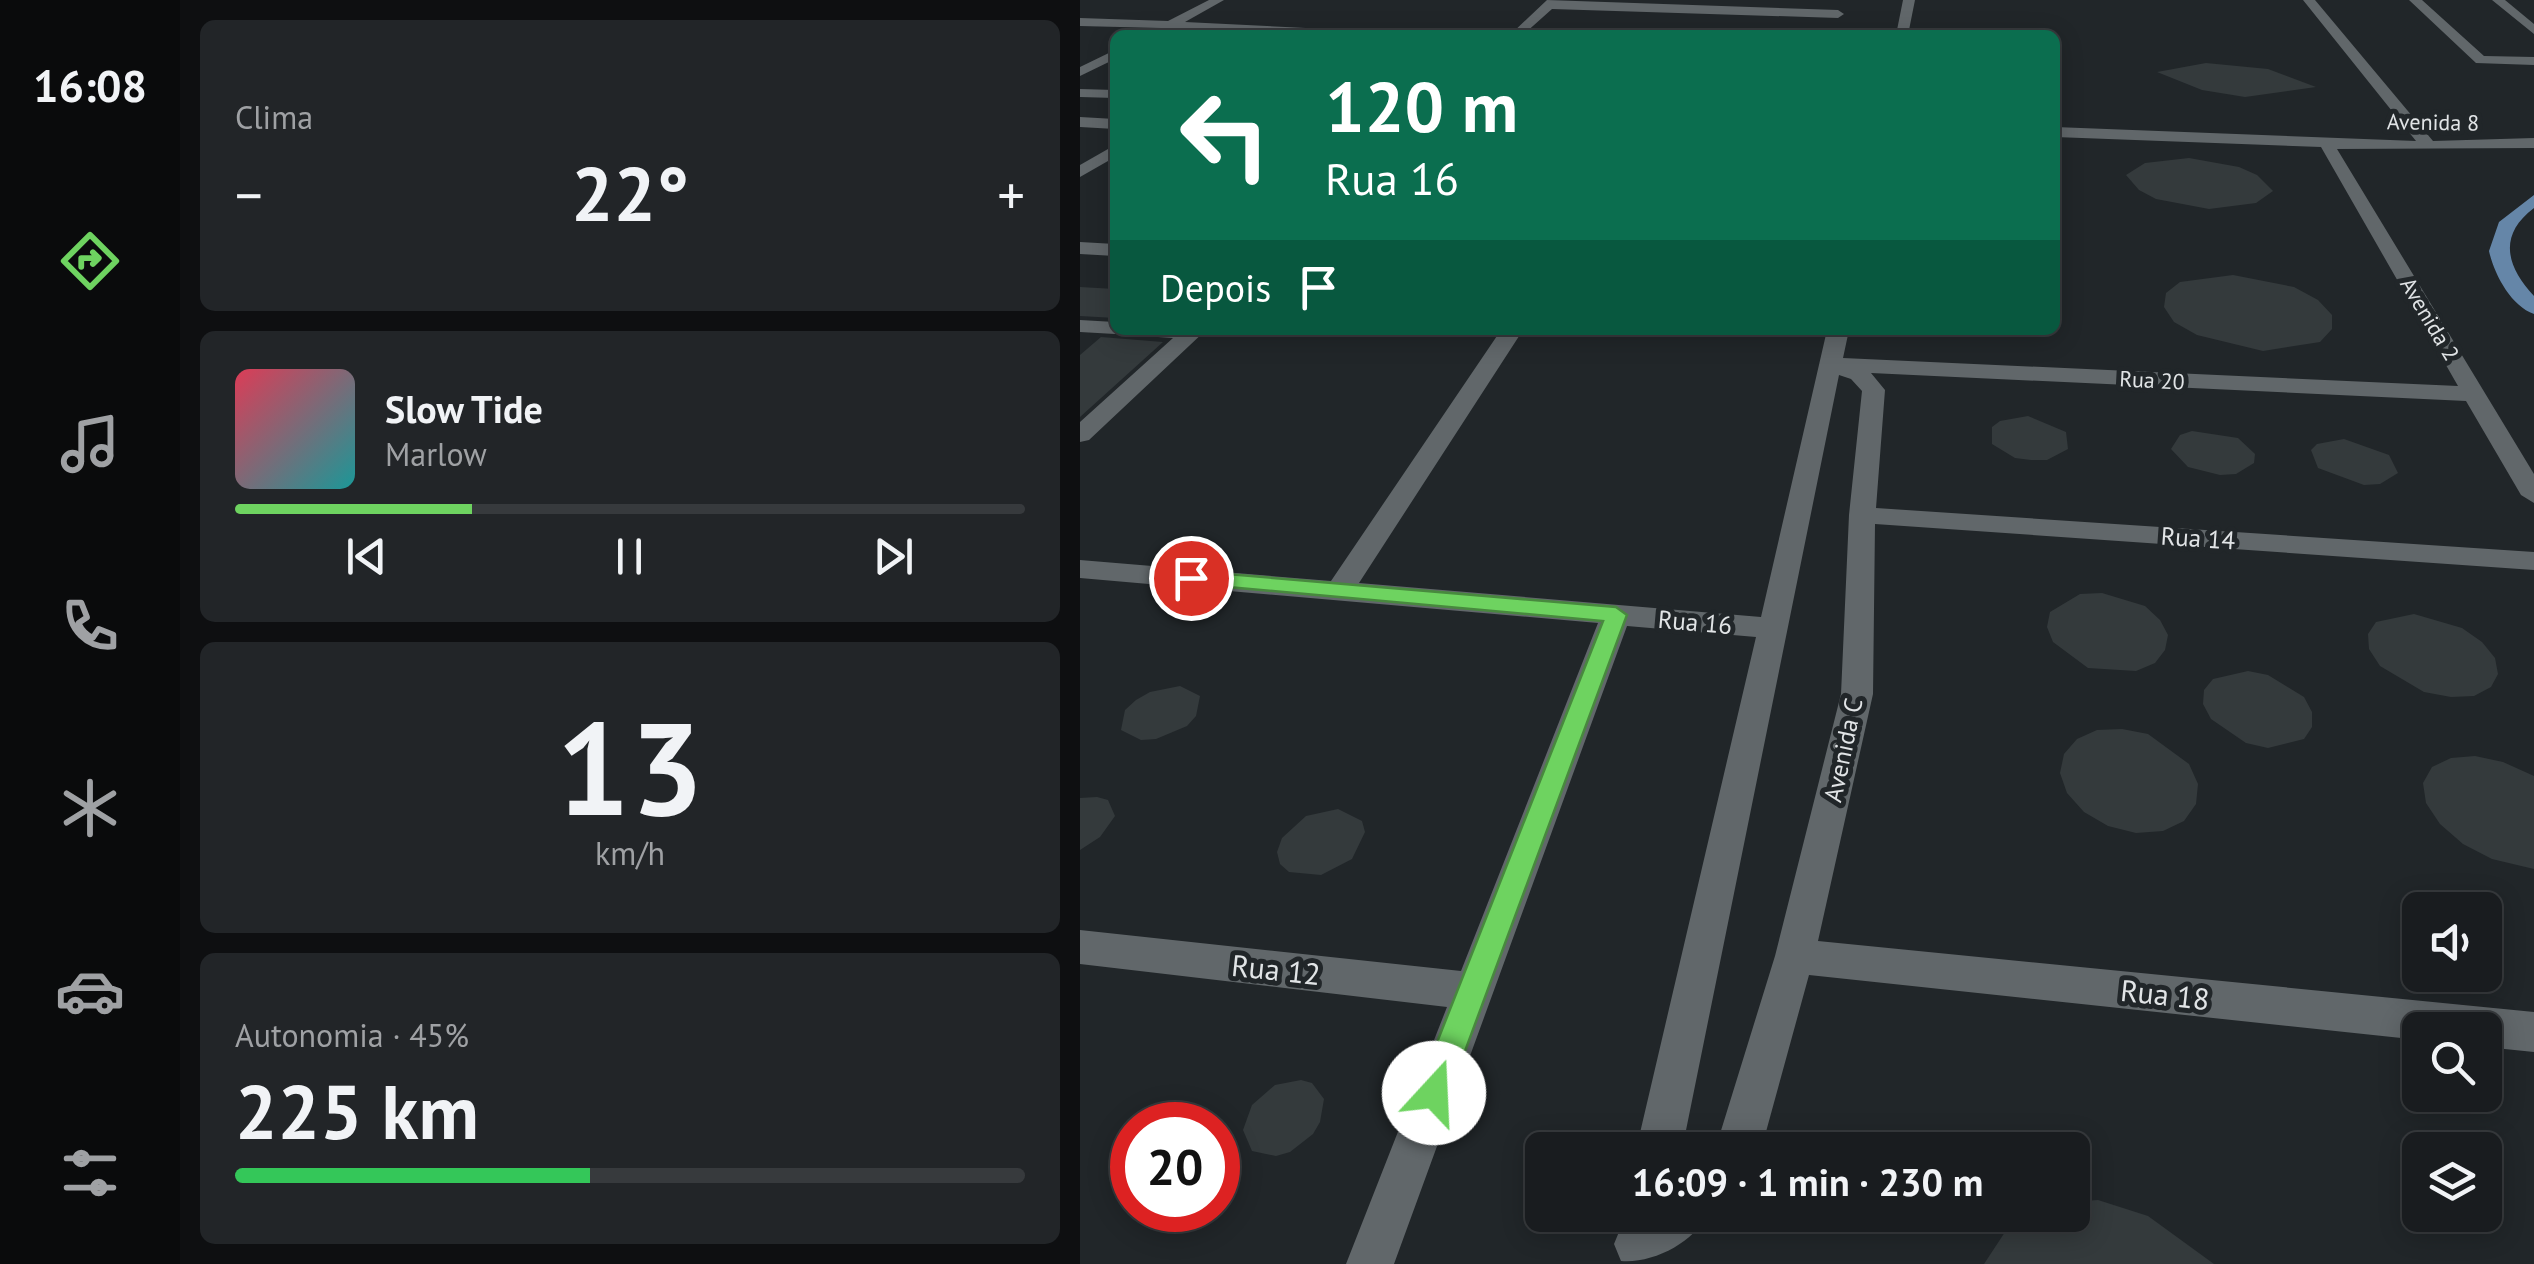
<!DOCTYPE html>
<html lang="pt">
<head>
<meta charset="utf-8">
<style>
	body { margin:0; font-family:"PT Sans",sans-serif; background:#222528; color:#f1f3f6; height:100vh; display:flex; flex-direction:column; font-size:38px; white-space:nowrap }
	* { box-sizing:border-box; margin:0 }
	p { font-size:32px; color:#9fa1a4 }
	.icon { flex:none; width:55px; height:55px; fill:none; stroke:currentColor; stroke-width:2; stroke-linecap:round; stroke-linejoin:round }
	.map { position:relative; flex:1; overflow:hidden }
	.details { display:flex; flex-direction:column; gap:20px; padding:20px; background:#0e0f11; width:900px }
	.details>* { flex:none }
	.guide { position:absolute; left:30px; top:30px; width:950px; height:305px; border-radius:15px; box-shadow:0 5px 25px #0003,0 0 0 2px #373a3d; background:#0b6e4f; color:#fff; overflow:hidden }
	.buttons { position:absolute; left:1322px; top:892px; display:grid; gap:20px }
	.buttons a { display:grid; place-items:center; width:100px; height:100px; border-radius:15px; background:#191c1f; box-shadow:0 5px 25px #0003,0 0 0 2px #373a3d; font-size:50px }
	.speed { position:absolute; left:30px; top:1102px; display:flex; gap:20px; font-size:50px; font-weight:700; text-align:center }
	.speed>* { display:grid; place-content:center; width:130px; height:130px; border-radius:50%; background:#191c1f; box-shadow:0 5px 25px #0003,0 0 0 2px #373a3d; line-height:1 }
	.speed .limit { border:15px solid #d22; background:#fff; color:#111 }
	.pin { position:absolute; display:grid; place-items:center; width:85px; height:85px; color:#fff; margin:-42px; border:5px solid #fff; border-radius:50%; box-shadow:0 2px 10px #0007 }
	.me { position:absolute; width:110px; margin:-55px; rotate:20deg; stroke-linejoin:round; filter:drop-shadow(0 0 8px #0008) }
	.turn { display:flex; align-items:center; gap:35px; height:210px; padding:0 50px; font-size:45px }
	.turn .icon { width:130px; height:130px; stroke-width:2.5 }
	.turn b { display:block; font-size:70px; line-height:85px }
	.then { display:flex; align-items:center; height:95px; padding:0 50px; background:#0003; gap:20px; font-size:38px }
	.big { font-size:75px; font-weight:700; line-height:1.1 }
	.details .widget { flex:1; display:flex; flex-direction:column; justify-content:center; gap:15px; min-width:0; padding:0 35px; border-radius:15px; background:#222528 }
	.details .dial { align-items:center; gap:0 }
	.dial b { font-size:130px; line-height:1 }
	.song { display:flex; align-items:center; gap:30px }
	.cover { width:120px; height:120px; border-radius:15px; background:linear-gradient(135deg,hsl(350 70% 55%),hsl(180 70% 35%)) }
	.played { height:10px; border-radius:5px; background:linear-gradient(90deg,#6ed360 30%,#373a3d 30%) }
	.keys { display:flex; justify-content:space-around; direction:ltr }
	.heat { display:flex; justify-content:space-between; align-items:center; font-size:55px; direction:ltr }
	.charge { height:15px; border-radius:8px; background:linear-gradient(90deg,#34c759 45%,#373a3d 0) }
	.trip { position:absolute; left:445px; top:1132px; width:565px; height:100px; border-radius:15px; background:#191c1f; box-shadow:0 5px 25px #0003,0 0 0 2px #373a3d; font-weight:700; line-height:100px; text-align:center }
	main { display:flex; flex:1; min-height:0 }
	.dock { display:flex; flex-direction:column; width:180px; justify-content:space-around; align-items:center; background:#0a0b0c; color:#9fa1a4 }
	.dock .icon { width:70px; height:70px }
	.dock .selected { color:#6ed360 }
	.dock b { font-size:45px; color:#f1f3f6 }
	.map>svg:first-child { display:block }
	.building { fill:#343a3c }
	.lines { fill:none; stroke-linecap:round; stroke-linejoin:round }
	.minor { fill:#61676a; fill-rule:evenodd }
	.major { fill:#6586a8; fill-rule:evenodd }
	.route { fill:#6ed360; stroke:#48893e; stroke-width:2.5 }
	.labels { text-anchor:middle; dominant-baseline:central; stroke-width:10; stroke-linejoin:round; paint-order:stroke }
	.far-street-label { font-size:22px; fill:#e1e4e6; stroke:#212629 }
	.street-label { font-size:25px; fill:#e1e4e6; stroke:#212629 }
	.near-street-label { font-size:30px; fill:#e1e4e6; stroke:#212629 }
</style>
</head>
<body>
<main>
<nav class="dock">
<b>16:08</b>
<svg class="icon selected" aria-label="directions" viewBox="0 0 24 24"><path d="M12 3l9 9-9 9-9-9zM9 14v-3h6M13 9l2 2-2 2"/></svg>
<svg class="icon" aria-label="music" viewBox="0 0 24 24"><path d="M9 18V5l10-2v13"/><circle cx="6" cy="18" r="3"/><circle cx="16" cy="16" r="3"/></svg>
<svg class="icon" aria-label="phone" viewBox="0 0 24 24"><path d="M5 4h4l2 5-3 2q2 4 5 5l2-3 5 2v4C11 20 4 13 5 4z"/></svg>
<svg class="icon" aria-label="climate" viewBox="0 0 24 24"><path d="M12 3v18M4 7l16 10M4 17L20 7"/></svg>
<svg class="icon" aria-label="car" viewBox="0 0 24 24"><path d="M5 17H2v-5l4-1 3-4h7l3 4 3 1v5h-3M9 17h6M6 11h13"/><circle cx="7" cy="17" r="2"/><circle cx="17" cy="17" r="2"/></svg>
<svg class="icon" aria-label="filters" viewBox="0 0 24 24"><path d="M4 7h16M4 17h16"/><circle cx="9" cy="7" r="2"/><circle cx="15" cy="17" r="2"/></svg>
</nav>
<section class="details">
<div class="widget"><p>Clima</p>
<div class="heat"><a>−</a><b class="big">22°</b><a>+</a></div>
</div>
<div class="widget">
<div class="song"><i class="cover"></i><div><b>Slow Tide</b><p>Marlow</p></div></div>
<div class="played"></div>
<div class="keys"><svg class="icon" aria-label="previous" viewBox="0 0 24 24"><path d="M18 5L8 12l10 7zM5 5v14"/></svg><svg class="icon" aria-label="pause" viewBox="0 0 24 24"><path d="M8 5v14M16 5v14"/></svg><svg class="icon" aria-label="next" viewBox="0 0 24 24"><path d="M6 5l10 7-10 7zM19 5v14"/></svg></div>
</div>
<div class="widget dial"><b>13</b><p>km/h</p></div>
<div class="widget"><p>Autonomia · 45%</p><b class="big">225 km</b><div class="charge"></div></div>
</section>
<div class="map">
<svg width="1454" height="1264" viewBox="0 0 1454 1264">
	<rect width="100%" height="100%" fill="#212629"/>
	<!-- building -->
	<path class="building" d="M1126,63L1188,69L1236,87L1165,97L1122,90L1077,72Z
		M1109,158L1159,167L1177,175L1193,191L1176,203L1129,209L1076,199L1059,190L1046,175L1065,163Z
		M1153,275L1214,287L1238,300L1252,315V329L1240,342L1183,351L1117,335L1094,322L1084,307L1086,293L1100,282Z
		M0,287L35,289V318L0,316Z
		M21,337L83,342L0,417V355Z
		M948,416L986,432L988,449L967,460H951L935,458L912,444V427L920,421Z
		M1112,431L1158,438L1175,454L1174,463L1156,474L1140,475L1108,467L1091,449L1100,435Z
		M1264,439L1309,455L1318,473L1300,484L1284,485L1238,468L1231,450L1237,444Z
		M1022,593L1065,606L1080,620L1088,635L1085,650L1075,663L1056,671L1008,668L973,642L967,627L970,612L1000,594Z
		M1334,614L1382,628L1402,642L1415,658L1418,674L1411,687L1394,696L1371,697L1344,692L1300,666L1289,649L1288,634L1296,622Z
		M1168,671L1188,675L1224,697L1232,712V727L1224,739L1188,748L1166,743L1131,719L1123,704L1124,690L1133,679Z
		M100,686L120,696L116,716L107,726L76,739L61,740L41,730L45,710L56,700L70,692Z
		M1042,729L1068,734L1109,764L1118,784L1116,804L1104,821L1083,831L1056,833L1028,826L1004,812L987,793L980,773L984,754L997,739L1017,730Z
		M1395,756L1423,762L1454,776V869L1412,859L1383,844L1360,824L1346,803L1343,783L1352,767L1371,758Z
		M17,797L28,800L35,816L20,837L0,850V798Z
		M258,809L282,821L285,832L272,859L241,875L209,872L200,864L197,852L202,838L226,816Z
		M221,1080L232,1083L244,1099L240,1122L233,1134L210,1152L196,1156L172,1151L163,1130L172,1105L195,1085Z
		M1018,1200L1068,1216L1134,1264H904L927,1229L951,1215H992V1202Z"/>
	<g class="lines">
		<!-- minor -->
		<path class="minor" d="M129,0H144L105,22L369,35L0,26V18L88,21Z
			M467,0L758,10L764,14L758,18L472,9L443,35H430Z
			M823,0H835L828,35H816Z
			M1223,0H1235L1353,141L1454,138V148L1257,149L1454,474V503L1441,495L1386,401L791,373L805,390L796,508L1454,552V570L795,524L793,694L738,941L1454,1012V1052L1405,1047V1030H1340V1040L729,975L681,1150H635L695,956L761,694L769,515L782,391L771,379L759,375L602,1150H556L676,637L547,626L314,1264H266L367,1007L0,964V930L381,971L518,623L0,578V560L251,581L421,330H443L279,583L681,617L747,330H769L763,358L1378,386L1241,147L975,137V127L1336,141Z
			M1329,0H1342L1404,56L1454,57V65L1396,63Z
			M1412,0H1425L1454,24V34Z
			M35,50V59L0,76V67Z
			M0,89L35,90V98L0,97Z
			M0,117L35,119V129L0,127Z
			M35,145V157L0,177V165Z
			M0,242L35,244V256L0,254Z
			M0,320L35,322V330H44L35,334L0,332Z
			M52,330H126L9,440L0,442V422L93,338L63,336Z
			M560,1215H626C615,1242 572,1264 541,1261L534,1244L541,1227Z"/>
		<!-- major -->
		<path class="major" d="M1454,195V208C1418,235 1426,266 1454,296V314C1431,306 1414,274 1409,251L1419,222Z"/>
	</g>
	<!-- route -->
	<path class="route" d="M111,571L536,607L547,615L365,1105L354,1109L342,1105L337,1093L523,621L104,583V573Z"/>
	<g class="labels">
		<!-- far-street labels -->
		<g class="far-street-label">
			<text transform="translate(1353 122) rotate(1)">Avenida 8</text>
			<text transform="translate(1350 319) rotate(59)">Avenida 2</text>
			<text transform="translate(1072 380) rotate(3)">Rua 20</text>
		</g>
		<!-- street labels -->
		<g class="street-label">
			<text transform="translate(1118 538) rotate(4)">Rua 14</text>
			<text transform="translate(615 622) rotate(5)">Rua 16</text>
			<text transform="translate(763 750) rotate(-78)">Avenida C</text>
		</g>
		<!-- near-street labels -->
		<g class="near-street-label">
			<text transform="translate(196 969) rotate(6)">Rua 12</text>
			<text transform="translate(1085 994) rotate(6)">Rua 18</text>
		</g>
	</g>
</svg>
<div class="buttons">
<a><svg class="icon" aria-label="sound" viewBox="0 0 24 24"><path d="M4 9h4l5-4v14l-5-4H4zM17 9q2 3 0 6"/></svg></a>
<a><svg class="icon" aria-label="search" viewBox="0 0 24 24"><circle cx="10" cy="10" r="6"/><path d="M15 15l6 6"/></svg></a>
<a><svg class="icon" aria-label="layers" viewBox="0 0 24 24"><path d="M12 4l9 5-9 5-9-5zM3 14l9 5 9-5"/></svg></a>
</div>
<div class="speed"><div class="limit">20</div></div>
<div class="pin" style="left:111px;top:578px;background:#d93025"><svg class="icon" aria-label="arrive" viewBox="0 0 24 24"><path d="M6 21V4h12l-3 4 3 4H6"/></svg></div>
<svg class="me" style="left:354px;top:1093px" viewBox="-20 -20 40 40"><circle r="19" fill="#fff"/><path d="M0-13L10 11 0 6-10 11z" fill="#6ed360"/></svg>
<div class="trip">16:09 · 1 min · 230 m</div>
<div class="guide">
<div class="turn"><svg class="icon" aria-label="left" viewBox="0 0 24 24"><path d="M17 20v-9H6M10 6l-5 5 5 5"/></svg><div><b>120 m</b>Rua 16</div></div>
<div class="then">Depois<svg class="icon" aria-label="arrive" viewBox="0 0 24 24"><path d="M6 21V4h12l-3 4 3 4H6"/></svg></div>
</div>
</div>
</main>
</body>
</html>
